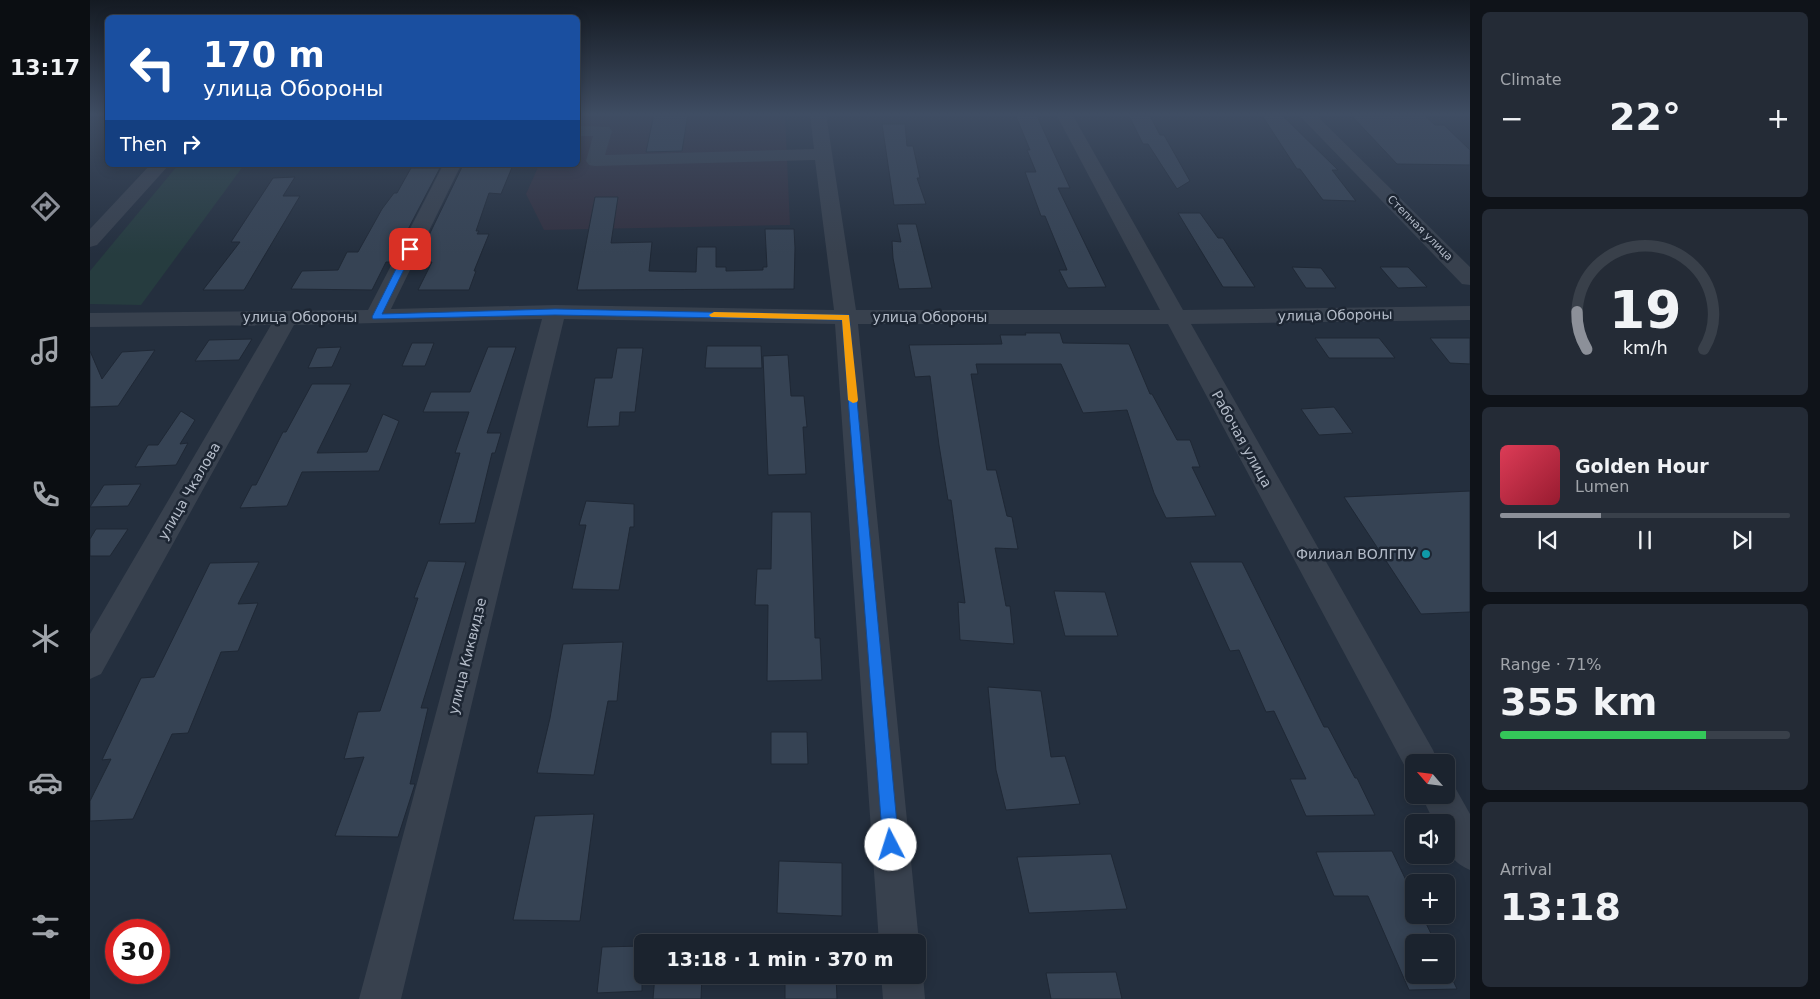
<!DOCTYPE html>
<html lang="en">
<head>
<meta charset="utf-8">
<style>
	body { margin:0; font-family:"DejaVu Sans",sans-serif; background:#242b36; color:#f1f3f6; height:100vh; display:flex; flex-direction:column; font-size:19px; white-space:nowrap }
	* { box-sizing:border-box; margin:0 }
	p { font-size:16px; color:#a0a4aa }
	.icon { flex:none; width:28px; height:28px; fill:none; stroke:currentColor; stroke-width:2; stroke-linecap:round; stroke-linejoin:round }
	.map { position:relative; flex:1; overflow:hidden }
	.side { display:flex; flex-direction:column; gap:12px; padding:12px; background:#0f1319; width:350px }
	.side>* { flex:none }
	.hud { position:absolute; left:15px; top:15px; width:475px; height:152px; border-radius:8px; box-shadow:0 2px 12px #0003,0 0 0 1px #39404a; background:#1a4fa0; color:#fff; overflow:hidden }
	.needle { width:32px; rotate:298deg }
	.tools { position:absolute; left:1315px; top:754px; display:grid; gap:10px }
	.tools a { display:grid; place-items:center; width:50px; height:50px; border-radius:8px; background:#1b232e; box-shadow:0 2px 12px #0003,0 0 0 1px #39404a; font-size:25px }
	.speed { position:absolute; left:15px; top:919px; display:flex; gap:10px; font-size:25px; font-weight:700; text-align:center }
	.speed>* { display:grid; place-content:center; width:65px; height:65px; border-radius:50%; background:#1b232e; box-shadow:0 2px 12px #0003,0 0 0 1px #39404a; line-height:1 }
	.speed .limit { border:8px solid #d22; background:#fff; color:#111 }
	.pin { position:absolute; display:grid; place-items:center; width:42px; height:42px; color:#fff; margin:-21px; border-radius:10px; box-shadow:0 2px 8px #0006 }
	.me { position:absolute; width:55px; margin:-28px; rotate:355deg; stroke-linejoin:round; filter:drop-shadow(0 0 4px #0008) }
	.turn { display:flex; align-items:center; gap:18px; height:105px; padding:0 15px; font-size:22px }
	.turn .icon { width:65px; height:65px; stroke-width:2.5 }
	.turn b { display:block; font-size:35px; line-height:42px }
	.then { display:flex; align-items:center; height:48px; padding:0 15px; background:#0003; gap:10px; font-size:19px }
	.big { font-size:38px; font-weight:700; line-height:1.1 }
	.side .card { flex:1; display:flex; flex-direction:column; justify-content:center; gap:8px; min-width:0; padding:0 18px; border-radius:8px; background:#242b36 }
	.side .dial { align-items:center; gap:0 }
	.dial svg { height:130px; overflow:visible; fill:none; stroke:#39404a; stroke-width:7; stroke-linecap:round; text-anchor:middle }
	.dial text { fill:#f1f3f6; stroke:none }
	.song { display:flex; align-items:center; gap:15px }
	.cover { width:60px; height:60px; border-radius:8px; background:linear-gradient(135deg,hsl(350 70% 55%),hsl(350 70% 35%)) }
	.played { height:5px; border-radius:2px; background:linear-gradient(90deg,#8c9099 35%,#39404a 35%) }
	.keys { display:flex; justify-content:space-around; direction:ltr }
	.heat { display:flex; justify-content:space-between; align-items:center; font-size:28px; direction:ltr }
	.charge { height:8px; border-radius:4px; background:linear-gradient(90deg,#34c759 71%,#39404a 0) }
	.trip { position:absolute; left:544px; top:934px; width:292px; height:50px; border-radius:8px; background:#1b232e; box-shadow:0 2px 12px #0003,0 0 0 1px #39404a; font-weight:700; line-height:50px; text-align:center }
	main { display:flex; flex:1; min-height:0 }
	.tabs { display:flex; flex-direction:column; width:90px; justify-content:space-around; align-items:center; background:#0b0e12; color:#a0a4aa }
	.tabs .icon { width:35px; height:35px }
	.tabs .on { color:#8c9099 }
	.tabs b { font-size:22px; color:#f1f3f6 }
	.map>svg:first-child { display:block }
	.medical { fill:#32303f }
	.green { fill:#263c3f }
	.building { fill:#364354; stroke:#1f2835 }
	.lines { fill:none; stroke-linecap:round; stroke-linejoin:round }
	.minor { fill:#38414e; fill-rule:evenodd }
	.route { fill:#1a73e8; stroke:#114b97 }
	.slow { fill:#f59e0b }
	.culture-dot { fill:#0f9aa8; stroke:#1d2633; stroke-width:2 }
	.labels { text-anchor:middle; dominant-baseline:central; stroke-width:5; stroke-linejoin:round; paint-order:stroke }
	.far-street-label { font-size:11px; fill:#b4bcc9; stroke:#1d2633 }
	.street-label { font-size:14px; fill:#b4bcc9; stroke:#1d2633 }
	.poi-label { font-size:14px; fill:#b4bcc9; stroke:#1d2633; text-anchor:end }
</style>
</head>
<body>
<main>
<nav class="tabs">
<b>13:17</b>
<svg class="icon on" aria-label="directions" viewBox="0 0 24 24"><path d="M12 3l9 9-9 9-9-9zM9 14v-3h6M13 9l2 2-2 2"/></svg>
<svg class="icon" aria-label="music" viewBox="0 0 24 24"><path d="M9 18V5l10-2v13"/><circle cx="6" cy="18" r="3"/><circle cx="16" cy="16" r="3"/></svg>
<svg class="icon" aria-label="phone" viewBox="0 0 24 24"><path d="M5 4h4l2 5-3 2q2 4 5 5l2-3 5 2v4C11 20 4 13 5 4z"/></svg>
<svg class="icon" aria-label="climate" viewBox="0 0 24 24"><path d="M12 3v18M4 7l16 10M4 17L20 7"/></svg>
<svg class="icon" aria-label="car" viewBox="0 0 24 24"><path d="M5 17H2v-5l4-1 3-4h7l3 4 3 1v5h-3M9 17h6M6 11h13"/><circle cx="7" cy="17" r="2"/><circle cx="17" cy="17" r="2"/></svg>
<svg class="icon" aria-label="filters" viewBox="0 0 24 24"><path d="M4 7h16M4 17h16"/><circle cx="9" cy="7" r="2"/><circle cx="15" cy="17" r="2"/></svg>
</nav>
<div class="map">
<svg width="1380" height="999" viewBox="0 0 1380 999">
	<rect width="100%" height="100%" fill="#242f3e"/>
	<!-- medical -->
	<path class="medical" d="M488,114H695L700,225L454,230L436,194L449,165H488Z"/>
	<!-- green -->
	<path class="green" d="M88,165H154L51,305L0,304V271Z"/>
	<!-- building -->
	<path class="building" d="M564,114H598L592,151L556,152Z
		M925,114H946L980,188H968L1016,287L978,288L969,270H977L955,216H951L935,172H946L937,150H940Z
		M1038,114H1059L1070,135H1074L1100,181L1087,189L1058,144H1053Z
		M1171,114H1191L1248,170H1242L1266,201L1233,200L1210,169H1207Z
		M1260,114H1333L1345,125H1354L1380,150V165L1307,164Z
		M792,124H815L817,146H823L830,178H827L836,204L804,205Z
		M380,165H423L411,194L399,193L386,231H389L387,234H399L384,271H386L379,290H328L342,262H326L372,167H379Z
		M321,168H350L301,262H296L282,290L201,289L212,271L248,270L257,252H268L292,209L304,193H307Z
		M205,177L193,196H210L154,290H113L150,242H141L183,178Z
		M505,197H528L521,243L562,242L559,271L606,272L607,247H626V267H636V271L673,270V267H677L675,229H704L705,248L704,289L487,290Z
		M1088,213H1110L1128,238H1133L1165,287H1133Z
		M807,224H826L842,288L809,289L803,258L802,241L811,242Z
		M1202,267L1231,268L1246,288H1216Z
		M1290,267H1318L1337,287L1308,288Z
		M935,333H970L973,343L1039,344L1060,394H1062L1087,440H1100L1110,467H1102L1126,516L1076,518L1064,493L1037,410L993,413L971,364H886L888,374H881L897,470H906L917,516L922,517L928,549L905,548L916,606H920L924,644L870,640L868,602L875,603L861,500H858L849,445L840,376L825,377L819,345L912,344L910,335H936Z
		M1225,338H1289L1305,358H1239Z
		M1340,338H1380V364L1360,363Z
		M162,339L149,360L105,361L119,340Z
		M322,343H344L335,366H312Z
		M617,346H671L672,368H615Z
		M251,347L242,367L218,368L227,348Z
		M398,347H426L397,433H411L405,453H402L385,523L349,524L370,453H365L379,412H333L341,392H380Z
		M527,348H553L545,412H530L529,426L497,427L505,378H522Z
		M65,350L28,406L0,407V351L12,379L32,352Z
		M698,355L701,396H714L717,427H713L716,474L678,475L673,356Z
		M222,384H261L227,453L277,452L293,414L309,421L289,471L212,472L197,506L150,508L162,485H166L193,432H196Z
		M1244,407L1263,433L1229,435L1211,409Z
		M91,411L105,420L90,444L98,443L86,465L45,467L58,445H68Z
		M51,484L38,506L0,507L14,485Z
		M1380,491V612L1331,614L1254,497Z
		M496,501L544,504V527H540L529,590L482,589L496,525H489Z
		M682,512H721L725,638H730L732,680L677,681L678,605H665L667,569H681Z
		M6,529H38L20,556H0V539Z
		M338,561L376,562L331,708H338L320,784H325L308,837L245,836L274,757L254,759L268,712L290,711L328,598H324Z
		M169,562L148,604L168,603L148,651L131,652L98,733L82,734L43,819L0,821V801L21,759L12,760L51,678L64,677L120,563Z
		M1100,562H1152L1234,727H1238L1265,778H1267L1285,815L1216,816L1200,779H1216L1184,711L1176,712L1149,650L1140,651Z
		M964,591L1015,592L1028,636H975Z
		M533,642L527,701H518L504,775L447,773L460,718L473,644Z
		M898,687L951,691L961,757L975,756L990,804L916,810L906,770Z
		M681,732H717L718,764H681Z
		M504,814L490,921L423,920L445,816Z
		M1302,851L1324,897V915H1332L1345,942H1324V975H1356V966L1367,989L1319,990L1278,896H1244L1226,852Z
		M1021,854L1037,909L939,913L927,857Z
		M689,861L752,863V916L687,913Z
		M552,946V991L507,993L512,947Z
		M1026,972L1032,999H961L956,973Z
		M565,975H612L611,999H563Z
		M695,975H746L747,999H695Z"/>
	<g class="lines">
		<!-- minor -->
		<path class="minor" d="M720,114H736L766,310H1070L966,114H982L1093,310L1380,306V320L1101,324L1343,750L1348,762H1324V776L1319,774L1078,324H768L829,942L828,946V942H789L745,324L474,319L311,999H269L452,319L204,325L11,674L0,679V634L181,325L0,327V313L278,310L353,165H371L301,309L465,305L744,310L725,160L505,166L499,165L496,161L503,136H488V126L519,127L522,131L515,155L724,149Z
			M1208,114H1225L1380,267V285L1372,284Z
			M60,165H79L7,245L0,247V229Z
			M1356,780L1362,782L1380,814V870C1357,860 1356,846 1356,822H1344L1331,795H1356Z
			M828,963L833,975L835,999H793L791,975H828Z"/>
	</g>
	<!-- sky -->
	<linearGradient id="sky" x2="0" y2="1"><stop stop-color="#141a22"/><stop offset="0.45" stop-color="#3f4d63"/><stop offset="1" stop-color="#3f4d63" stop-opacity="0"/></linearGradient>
	<rect width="1380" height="254" fill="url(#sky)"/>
	<!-- route -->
	<path class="route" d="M320,247L324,249L292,314L465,309L759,315L809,845L807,850L801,852L796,850L793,845L752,320L465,315L283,319L282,317L316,249Z"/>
	<!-- slow -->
	<path class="slow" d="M624,312L759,315L768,400L767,402L763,403L758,400L752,320L621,317L619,315Z"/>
	<!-- markers -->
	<circle class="culture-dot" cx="1336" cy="554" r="5"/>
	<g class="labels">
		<!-- far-street labels -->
		<g class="far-street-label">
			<text transform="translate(1330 228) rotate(45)">Степная улица</text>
		</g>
		<!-- street labels -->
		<g class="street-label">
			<text transform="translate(1245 315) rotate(-1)">улица Обороны</text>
			<text x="210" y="317">улица Обороны</text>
			<text x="840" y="317">улица Обороны</text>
			<text transform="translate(1152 439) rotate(61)">Рабочая улица</text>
			<text transform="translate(99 491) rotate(-60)">улица Чкалова</text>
			<text transform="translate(377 656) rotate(-76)">улица Киквидзе</text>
		</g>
		<!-- poi labels -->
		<g class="poi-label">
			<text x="1326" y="554">Филиал ВОЛГПУ</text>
		</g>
	</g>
</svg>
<div class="tools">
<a><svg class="needle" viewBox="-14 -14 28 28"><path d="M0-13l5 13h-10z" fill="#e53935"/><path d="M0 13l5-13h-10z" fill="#a0a4aa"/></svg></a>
<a><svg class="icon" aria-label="sound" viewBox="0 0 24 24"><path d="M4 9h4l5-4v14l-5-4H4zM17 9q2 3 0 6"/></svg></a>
<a>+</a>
<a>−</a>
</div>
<div class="speed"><div class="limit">30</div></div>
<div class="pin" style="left:320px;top:249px;background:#d93025"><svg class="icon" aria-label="arrive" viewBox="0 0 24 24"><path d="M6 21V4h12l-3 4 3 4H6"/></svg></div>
<svg class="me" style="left:801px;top:845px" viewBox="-20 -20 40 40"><circle r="19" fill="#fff"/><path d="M0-13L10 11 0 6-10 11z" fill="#1a73e8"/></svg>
<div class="trip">13:18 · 1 min · 370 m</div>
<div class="hud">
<div class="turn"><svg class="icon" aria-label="left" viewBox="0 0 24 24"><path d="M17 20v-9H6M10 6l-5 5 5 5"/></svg><div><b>170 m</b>улица Обороны</div></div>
<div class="then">Then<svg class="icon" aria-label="right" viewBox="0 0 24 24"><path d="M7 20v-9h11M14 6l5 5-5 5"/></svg></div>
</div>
</div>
<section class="side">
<div class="card"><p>Climate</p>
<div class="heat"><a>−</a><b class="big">22°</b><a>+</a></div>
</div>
<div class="card dial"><svg viewBox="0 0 100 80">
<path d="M14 69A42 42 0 1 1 86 69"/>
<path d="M14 69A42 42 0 0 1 8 46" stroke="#8c9099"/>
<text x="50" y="56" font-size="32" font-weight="700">19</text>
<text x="50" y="72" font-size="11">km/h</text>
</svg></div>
<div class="card">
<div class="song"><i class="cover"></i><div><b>Golden Hour</b><p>Lumen</p></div></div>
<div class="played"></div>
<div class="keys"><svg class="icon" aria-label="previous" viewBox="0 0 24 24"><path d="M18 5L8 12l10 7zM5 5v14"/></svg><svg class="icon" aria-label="pause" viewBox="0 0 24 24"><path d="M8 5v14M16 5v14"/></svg><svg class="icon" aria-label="next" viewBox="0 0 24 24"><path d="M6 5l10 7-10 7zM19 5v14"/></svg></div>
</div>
<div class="card"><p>Range · 71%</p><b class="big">355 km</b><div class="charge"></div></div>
<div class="card"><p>Arrival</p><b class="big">13:18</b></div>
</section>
</main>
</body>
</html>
